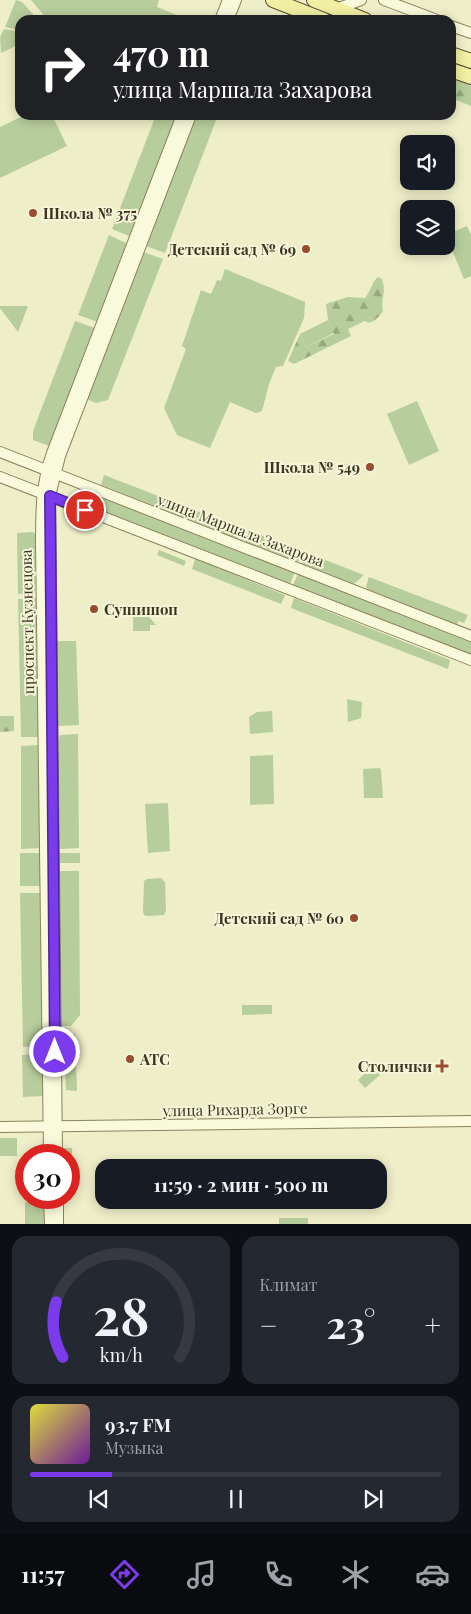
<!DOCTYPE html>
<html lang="ru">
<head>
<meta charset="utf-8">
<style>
	body { margin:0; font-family:"Playfair Display",serif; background:#242831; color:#f1f3f6; height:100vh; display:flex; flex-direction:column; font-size:19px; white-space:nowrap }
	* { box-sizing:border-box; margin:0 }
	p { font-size:16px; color:#9ea1a6 }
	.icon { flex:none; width:28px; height:28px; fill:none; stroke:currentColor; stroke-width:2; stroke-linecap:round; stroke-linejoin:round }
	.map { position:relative; height:1224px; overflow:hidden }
	.drawer { display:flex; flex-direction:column; gap:12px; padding:12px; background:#0d0f14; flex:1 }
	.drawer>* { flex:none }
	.banner { position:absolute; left:15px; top:15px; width:441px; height:105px; border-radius:15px; box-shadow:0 2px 12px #0003; background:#202124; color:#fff; overflow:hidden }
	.fabs { position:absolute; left:400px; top:135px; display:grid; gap:10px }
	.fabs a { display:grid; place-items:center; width:55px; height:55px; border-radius:10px; background:#171b24; box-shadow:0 2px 12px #0003; font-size:25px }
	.speed { position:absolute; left:15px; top:1144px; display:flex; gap:10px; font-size:25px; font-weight:700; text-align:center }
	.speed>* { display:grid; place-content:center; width:65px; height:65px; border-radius:50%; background:#171b24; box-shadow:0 2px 12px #0003; line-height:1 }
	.speed .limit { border:8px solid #d22; background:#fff; color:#111 }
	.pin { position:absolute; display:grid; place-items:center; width:42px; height:42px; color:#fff; margin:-21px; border:2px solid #fff; border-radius:50%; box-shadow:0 1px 5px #0007 }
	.me { position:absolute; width:55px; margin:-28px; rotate:0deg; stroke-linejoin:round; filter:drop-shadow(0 0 4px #0008) }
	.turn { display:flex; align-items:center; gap:18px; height:105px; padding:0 15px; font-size:22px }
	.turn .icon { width:65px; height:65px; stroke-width:2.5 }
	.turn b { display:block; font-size:35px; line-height:42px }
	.big { font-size:38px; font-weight:700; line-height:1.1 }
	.drawer .tile { flex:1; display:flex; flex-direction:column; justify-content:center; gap:8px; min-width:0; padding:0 18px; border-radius:15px; background:#242831 }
	.drawer .dial { align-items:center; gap:0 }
	.dial svg { height:130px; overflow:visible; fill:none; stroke:#363941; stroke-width:7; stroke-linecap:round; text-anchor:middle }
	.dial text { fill:#f1f3f6; stroke:none }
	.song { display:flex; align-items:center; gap:15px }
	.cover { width:60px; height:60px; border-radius:8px; background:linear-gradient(135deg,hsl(60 70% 55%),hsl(280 70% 35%)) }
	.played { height:5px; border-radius:2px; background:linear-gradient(90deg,#7c3aed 20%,#363941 20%) }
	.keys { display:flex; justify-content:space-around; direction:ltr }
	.heat { display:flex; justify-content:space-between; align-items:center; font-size:28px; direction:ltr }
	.drawer .tiles { flex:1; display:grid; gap:12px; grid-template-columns:1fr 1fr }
	.tile:last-child { grid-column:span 2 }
	.trip { position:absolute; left:95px; top:1159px; width:292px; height:50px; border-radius:15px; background:#171b24; box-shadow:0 2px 12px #0003; font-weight:700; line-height:50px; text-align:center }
	.tab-bar { display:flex; height:80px; justify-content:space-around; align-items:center; background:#090b0e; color:#9ea1a6 }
	.tab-bar .icon { width:35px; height:35px }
	.tab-bar .selected { color:#7c3aed }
	.tab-bar b { font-size:22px; color:#f1f3f6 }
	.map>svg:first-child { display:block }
	.green { fill:#b8cd9c }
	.forest { fill:url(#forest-firs) }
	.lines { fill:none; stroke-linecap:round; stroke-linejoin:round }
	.minor-casing { stroke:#8a835d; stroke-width:12 }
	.major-casing { stroke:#594f31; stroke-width:16 }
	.minor { stroke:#f9f9dc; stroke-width:10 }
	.major { stroke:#f0efa2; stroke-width:14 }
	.route-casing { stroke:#51269a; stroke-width:12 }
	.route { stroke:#7c3aed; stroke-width:9 }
	.poi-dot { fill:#994d2e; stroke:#f5f6d8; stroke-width:2 }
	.labels { text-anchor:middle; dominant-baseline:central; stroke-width:4; stroke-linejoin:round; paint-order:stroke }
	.poi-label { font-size:15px; font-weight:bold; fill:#3b3521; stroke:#f5f6d8; text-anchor:end }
	.street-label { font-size:15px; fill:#3b3521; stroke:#f5f6d8 }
</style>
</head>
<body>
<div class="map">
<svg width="471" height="1224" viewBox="0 0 471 1224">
	<defs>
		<pattern id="forest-firs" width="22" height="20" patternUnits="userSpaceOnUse" patternTransform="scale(1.25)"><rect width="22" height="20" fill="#b8cd9c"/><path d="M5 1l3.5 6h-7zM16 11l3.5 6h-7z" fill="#97a77f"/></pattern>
	</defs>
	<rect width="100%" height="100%" fill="#eeeec8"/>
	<!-- green -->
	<path class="green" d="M16,0L22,2L38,20H20V30L5,27Z
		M31,0H159L157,7L187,19V20H48Z
		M4,29L20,32V44L1,53L0,37Z
		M25,115H52L67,146L0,178V127Z
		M156,115H178L131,236H129L112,229Z
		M196,115H218L165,253L146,246Z
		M467,226L471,235V276L464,279L446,235Z
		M109,235L128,244L98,320L95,321L78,315Z
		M143,252L163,259L108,400L96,403L86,399Z
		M225,269L305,302L304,318L283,366L276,367L269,384L262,411L256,413L230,402L210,448L177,435L164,408L186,349L182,346L201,290L211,294L217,280L221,281Z
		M0,306H28L18,332L0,308Z
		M328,320L334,333L306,347L300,334Z
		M75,321L95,328L49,446L33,440V431Z
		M417,401L439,451L409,465L387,414Z
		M104,475L241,528L237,538L101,485Z
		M98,496L295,572L290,584L93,507Z
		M248,530L302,551L298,562L246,542Z
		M33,532L35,534V593L18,594L17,533Z
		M159,550L186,561L184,566L157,555Z
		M305,552L364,575L354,584L302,564L301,561Z
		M195,559L285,595L281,604L192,569Z
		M298,574L471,641V654L293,585Z
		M369,577L468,615L464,623L459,621L457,624L367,589L366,586Z
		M37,598L39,737H21L18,599Z
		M294,598L450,660L448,669L291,608Z
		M138,610L145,612L156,625H150V631H133V614Z
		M57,641H76L79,725L58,726Z
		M347,699L362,702L361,718L348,722Z
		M272,711L273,732L250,734L249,717L257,712Z
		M78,734L79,848L61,849L58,847L59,738L60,735Z
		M40,745L41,848L21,849V746Z
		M273,755L274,804L250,805V756Z
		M380,768L381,770L383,798H364L363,769Z
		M168,803L170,851L148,853L145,804Z
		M20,853H42V886H20Z
		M58,853H80V863H58Z
		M60,871H79L80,1015L71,1026H62L59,1023L57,875Z
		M161,878L165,882L166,911L164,915L147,916L144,915L143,912L144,881L147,879Z
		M20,893H41L43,1032L42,1046L23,1047Z
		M242,1005H272V1014L242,1015Z
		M72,1034H75L77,1091L66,1090L64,1042Z
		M43,1054L44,1096L23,1097L22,1055Z
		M372,1066L380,1075L365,1088L358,1080Z
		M0,1138H17V1156H0Z
		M64,1148H72L73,1195H69V1155H64Z
		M45,1201V1224H25V1202Z
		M279,1218H308V1224H279Z"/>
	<!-- forest -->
	<path class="forest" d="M451,76L471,84V106L451,98Z
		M378,277L382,279C387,294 380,298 383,311C379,317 375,321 368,323L365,321L348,329L351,336L294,364L288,361L300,334L306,347L334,334L328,320L326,304L348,297L365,298C371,291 371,283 378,277Z
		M0,716H14V731L0,732Z"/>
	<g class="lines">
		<defs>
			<path id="minor" d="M384,0L437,20
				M336,9L361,0
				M220,20L228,0
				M228,20L236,0
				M451,26L471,33
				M0,452L471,636
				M0,477L471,660
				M0,1127L471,1121
				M49,1155L41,544C41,511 41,484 52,453L182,115
				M57,1155L50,496L60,456L191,115
				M49,1198L50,1224
				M58,1198V1224"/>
			<path id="major" d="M273,0L324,20
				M314,0L365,20
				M451,54L471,61
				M451,70L471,77"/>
		</defs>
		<!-- minor casing -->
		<use href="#minor" class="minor-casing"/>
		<!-- major casing -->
		<use href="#major" class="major-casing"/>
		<!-- minor -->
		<use href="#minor" class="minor"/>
		<!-- major -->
		<use href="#major" class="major"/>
	</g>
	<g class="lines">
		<defs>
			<path id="route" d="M55,1052L50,496L85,510"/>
		</defs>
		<!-- route casing -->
		<use href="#route" class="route-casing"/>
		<!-- route -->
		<use href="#route" class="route"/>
	</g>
	<!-- markers -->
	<g class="poi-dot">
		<circle cx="33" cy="213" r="5"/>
		<circle cx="306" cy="249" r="5"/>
		<circle cx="370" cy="467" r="5"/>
		<circle cx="94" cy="609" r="5"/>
		<circle cx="354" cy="918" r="5"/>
		<circle cx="130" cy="1059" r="5"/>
		<path d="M439.5 1058.5h5v5h5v5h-5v5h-5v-5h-5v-5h5z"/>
	</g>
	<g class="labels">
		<!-- poi labels -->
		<g class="poi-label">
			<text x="43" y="213" text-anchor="start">Школа № 375</text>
			<text x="296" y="249">Детский сад № 69</text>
			<text x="360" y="467">Школа № 549</text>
			<text x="104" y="609" text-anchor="start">Сушишоп</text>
			<text x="344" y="918">Детский сад № 60</text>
			<text x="140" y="1059" text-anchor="start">АТС</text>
			<text x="432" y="1066">Столички</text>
		</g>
		<!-- street labels -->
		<g class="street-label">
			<text transform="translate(241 530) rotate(21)">улица Маршала Захарова</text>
			<text transform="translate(27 622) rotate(-91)">проспект Кузнецова</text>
			<text transform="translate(235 1109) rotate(-1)">улица Рихарда Зорге</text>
		</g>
	</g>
</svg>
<div class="fabs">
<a><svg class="icon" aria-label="sound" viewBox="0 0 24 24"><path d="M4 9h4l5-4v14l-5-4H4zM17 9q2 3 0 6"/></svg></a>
<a><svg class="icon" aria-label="layers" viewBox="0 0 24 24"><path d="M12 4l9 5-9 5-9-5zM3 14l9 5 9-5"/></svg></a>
</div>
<div class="speed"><div class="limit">30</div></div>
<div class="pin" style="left:85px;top:510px;background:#d93025"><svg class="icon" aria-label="arrive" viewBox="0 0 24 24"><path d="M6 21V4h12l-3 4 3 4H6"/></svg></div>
<svg class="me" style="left:55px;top:1052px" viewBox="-20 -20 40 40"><circle r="17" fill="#7c3aed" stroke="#fff" stroke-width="3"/><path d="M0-11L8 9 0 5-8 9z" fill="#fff"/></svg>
<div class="trip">11:59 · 2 мин · 500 m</div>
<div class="banner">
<div class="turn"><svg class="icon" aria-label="right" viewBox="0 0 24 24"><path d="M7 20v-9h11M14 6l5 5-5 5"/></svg><div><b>470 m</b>улица Маршала Захарова</div></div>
</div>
</div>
<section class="drawer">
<div class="tiles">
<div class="tile dial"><svg viewBox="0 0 100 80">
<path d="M14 69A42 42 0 1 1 86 69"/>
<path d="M14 69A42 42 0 0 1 10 35" stroke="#7c3aed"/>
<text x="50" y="56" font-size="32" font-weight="700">28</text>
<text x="50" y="72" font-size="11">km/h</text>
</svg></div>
<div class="tile"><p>Климат</p>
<div class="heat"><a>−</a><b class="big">23°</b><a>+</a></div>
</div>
<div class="tile">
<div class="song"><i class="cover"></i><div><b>93.7 FM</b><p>Музыка</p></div></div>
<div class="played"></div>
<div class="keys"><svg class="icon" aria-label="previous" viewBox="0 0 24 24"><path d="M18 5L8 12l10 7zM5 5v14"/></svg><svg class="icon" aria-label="pause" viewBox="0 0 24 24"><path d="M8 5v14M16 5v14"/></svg><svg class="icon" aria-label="next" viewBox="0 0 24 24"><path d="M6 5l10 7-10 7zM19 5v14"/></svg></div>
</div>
</div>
</section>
<nav class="tab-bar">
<b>11:57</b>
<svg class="icon selected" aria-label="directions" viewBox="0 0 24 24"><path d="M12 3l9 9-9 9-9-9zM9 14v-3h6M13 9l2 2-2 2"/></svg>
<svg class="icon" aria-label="music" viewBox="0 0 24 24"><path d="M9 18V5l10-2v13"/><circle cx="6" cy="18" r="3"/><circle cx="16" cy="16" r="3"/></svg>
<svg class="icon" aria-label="phone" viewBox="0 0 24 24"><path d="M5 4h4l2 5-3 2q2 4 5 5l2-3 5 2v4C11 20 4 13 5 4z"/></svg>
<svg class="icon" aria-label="climate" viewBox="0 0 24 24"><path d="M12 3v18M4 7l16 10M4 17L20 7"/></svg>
<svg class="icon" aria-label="car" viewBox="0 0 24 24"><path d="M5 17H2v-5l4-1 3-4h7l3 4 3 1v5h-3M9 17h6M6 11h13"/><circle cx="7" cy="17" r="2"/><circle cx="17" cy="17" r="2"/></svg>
</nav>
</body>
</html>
